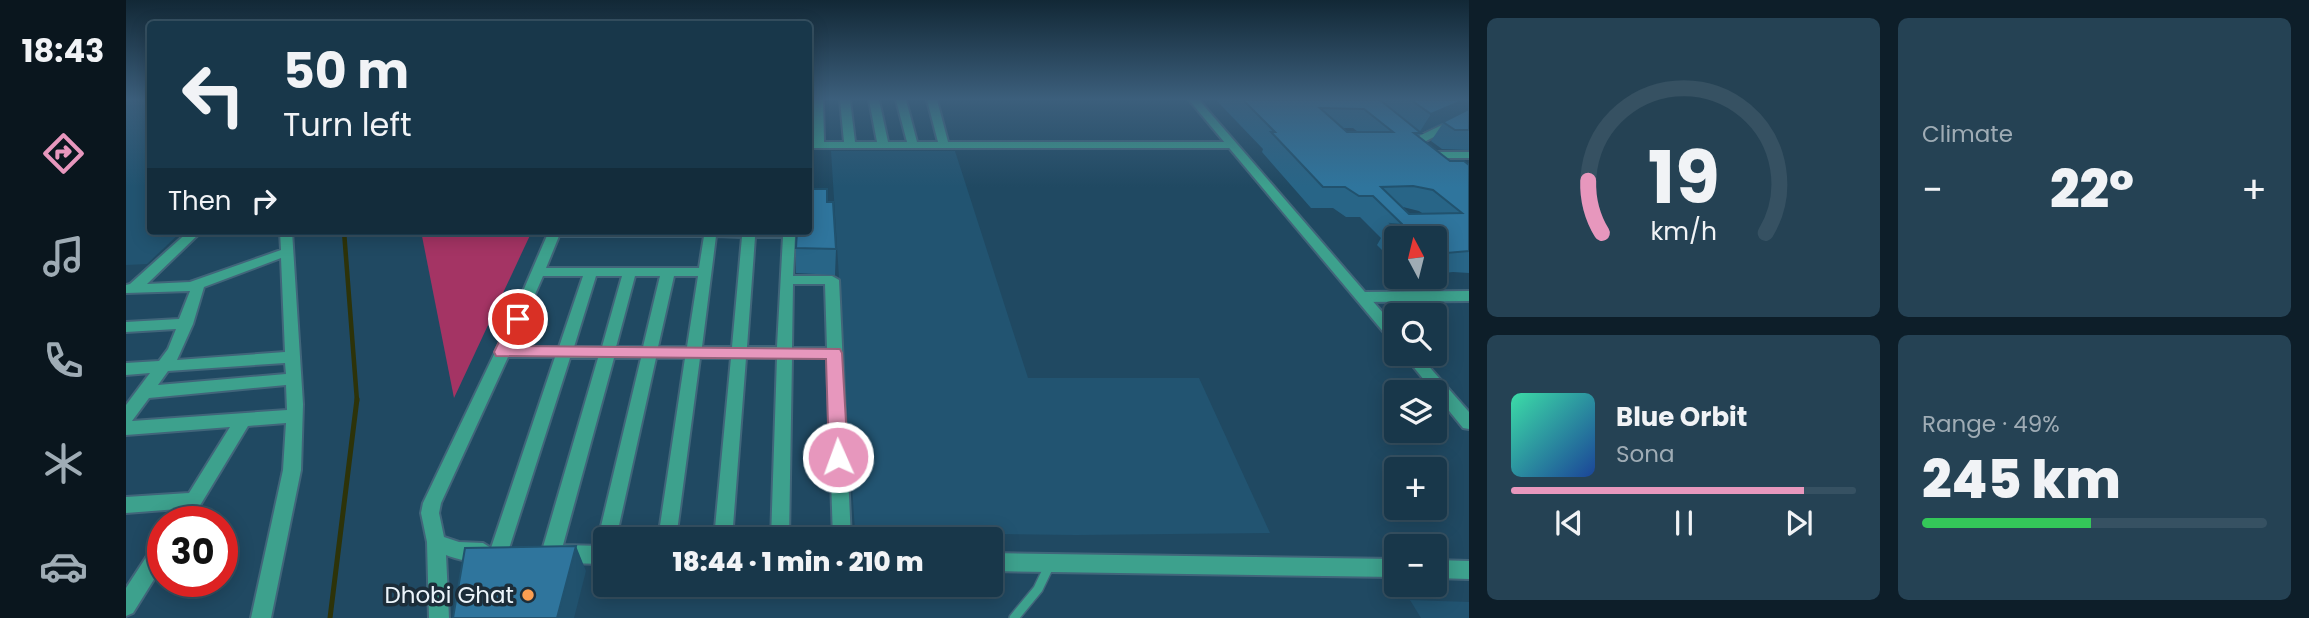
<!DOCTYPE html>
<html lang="en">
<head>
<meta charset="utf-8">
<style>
	body { margin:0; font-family:Poppins,sans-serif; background:#254254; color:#f1f3f6; height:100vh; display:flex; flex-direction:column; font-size:26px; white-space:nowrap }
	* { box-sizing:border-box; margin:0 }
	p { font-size:23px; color:#9facb5 }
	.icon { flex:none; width:38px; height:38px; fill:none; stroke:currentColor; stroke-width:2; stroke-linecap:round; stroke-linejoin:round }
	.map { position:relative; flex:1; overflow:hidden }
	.sheet { display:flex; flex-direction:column; gap:18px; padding:18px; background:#0d1e29; width:840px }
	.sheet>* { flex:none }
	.banner { position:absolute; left:21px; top:21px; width:665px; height:214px; border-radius:7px; box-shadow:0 4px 18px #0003,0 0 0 2px #365162; background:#18374a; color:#f1f3f6; overflow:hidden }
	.needle { width:46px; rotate:353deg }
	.buttons { position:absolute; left:1258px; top:226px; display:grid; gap:14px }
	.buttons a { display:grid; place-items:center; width:63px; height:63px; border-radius:7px; background:#18374a; box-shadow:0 4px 18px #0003,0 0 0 2px #365162; font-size:35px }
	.speed { position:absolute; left:21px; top:506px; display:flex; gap:14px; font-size:35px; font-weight:700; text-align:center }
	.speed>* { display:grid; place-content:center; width:91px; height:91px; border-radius:50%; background:#18374a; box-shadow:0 4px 18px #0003,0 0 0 2px #365162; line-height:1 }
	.speed .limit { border:10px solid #d22; background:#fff; color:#111 }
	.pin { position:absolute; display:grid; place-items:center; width:60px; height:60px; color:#fff; margin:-30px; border:4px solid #fff; border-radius:50%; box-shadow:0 2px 7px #0007 }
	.me { position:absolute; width:77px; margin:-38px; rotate:358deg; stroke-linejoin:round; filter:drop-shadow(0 0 5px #0008) }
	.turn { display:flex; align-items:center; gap:24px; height:147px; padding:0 21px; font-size:32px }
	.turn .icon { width:91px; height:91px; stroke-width:2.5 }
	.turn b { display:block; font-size:49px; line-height:60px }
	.then { display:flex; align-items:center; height:66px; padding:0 21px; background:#0003; gap:14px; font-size:26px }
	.big { font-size:52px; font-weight:800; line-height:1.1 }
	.sheet .tile { flex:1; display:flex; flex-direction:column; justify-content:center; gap:10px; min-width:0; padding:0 24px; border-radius:10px; background:#254254 }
	.sheet .dial { align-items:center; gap:0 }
	.dial svg { height:182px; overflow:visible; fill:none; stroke:#365162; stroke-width:7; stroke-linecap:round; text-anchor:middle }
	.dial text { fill:#f1f3f6; stroke:none }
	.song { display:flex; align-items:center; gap:21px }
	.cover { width:84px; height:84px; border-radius:10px; background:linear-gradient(135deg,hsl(160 70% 55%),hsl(220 70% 35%)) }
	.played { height:7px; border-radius:4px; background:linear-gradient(90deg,#e797bd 85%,#365162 85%) }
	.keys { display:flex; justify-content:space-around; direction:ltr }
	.heat { display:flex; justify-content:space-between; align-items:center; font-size:38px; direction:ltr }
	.charge { height:10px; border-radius:5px; background:linear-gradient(90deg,#34c759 49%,#365162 0) }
	.sheet .tiles { flex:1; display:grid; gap:18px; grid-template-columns:repeat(2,1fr) }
	.trip { position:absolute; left:467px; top:527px; width:410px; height:70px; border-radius:7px; background:#18374a; box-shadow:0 4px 18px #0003,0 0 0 2px #365162; font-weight:800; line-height:70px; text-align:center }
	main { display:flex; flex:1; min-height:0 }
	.tab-bar { display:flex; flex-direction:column; width:126px; justify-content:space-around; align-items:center; background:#0a161e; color:#9facb5 }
	.tab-bar .icon { width:49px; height:49px }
	.tab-bar .current { color:#e797bd }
	.tab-bar b { font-size:32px; color:#f1f3f6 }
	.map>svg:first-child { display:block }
	.built { fill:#225471 }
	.green { fill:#a43464 }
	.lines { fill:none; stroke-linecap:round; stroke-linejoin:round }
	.stream-far1 { stroke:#2d3309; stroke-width:4.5 }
	.stream { stroke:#2d3309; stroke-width:5 }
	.service-casing { stroke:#41657a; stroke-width:12 }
	.minor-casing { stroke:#41657a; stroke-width:4 }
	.tertiary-casing { stroke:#41657a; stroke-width:4 }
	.service { stroke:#3da18d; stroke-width:9 }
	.minor { fill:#3da18d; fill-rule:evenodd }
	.tertiary { fill:#3da18d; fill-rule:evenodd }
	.wall { fill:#286587; fill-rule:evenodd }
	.shaded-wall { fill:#21526e }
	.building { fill:#2f759d; stroke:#21526e; stroke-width:2; fill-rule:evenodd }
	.route { fill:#e797bd; stroke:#96627b; stroke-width:2 }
	.poi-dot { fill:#fb9e51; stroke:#1c2d39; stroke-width:2.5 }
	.labels { text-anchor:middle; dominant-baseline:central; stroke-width:7; stroke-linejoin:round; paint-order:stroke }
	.near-poi-label { font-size:23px; fill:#ecf5fb; stroke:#1c2d39; text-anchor:end }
</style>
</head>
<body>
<main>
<nav class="tab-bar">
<b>18:43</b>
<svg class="icon current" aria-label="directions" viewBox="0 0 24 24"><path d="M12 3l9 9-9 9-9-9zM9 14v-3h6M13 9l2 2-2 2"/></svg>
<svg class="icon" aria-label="music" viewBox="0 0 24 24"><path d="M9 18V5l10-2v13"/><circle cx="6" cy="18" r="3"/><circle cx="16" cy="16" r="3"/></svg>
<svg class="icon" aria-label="phone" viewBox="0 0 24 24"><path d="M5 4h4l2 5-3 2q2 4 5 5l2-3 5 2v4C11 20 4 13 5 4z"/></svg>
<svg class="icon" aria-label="climate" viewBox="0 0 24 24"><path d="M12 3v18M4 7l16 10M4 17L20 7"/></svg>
<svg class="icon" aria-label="car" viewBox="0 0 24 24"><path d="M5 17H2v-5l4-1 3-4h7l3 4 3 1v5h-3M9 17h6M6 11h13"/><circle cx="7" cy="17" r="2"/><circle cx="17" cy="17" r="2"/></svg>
</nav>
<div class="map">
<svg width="1343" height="618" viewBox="0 0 1343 618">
	<rect width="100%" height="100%" fill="#204962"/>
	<!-- built -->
	<path class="built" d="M0,100H24V231H56L21,264L0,265Z
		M705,151H829L902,378H1073L1144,533L950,535L729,532Z
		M1284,600L1343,602V618H1295Z"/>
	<!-- green -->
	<path class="green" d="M295,231H406L328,398Z"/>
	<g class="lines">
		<!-- stream-far1 -->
		<path class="stream-far1" d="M218,231L231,401"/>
		<!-- stream -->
		<path class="stream" d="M204,618L231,399"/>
		<defs>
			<path id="service" d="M888,618L912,589L924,564"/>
			<path id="minor" d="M687,100H697L698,142H718L714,100H724L729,142H751L743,100H753L762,142H781L770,100H780L791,142H812L801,100H811L822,142H1106L1111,145L1106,148H682V142H688Z
				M1343,112V119L1300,141L1299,145L1308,152H1343V158H1306L1288,146L1291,137Z
				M63,231H76L21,284L64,282L155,250L154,231H166L177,404L175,470L145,618H125L157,470L160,423L122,426L64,522H45L52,509L0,513V497L63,493L104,427L0,435V405L24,373L0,375V363L33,361L42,349L50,329L0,332V322L53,319L64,291L0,293V285L4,284ZM155,258L159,352L51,360L67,324L78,287ZM159,363L160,374L32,385L42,371ZM160,385L161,410L6,421L23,398Z
				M423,231H666L669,237L667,276H706L713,280L725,539H707L701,358H666L663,539H645L651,358H620L606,539H588L605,358H574L550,539H532L559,358H530L490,539H480V564L437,563L431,561L425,563L418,560L415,554L472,358H444L380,558L373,561L365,556C354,566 333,560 320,555L323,618H303L301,542L295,513L297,503L385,319ZM433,236H578L573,268H420ZM590,236L616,237L606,347H576ZM629,237H657L651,347H621ZM417,276H457L433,347H386ZM470,276H496L476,347H448ZM509,276H534L517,347H490ZM548,276H572L561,347H532ZM667,284H699L701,348H666ZM382,357H429L365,548L357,543L333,542L318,537L313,513L315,503ZM488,358H515L472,539L477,546L437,545Z
				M1343,291V301L1236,302L1229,297L1236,292Z
				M37,539V565L7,613L0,616V588L30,542Z
				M864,553L1270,559V577L864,571Z
				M1309,560L1343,561V579L1309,578Z"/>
			<path id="tertiary" d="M1063,100H1073L1270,328V342L1265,341Z
				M1277,354H1292L1343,412V429L1337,428Z"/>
		</defs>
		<!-- service casing -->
		<use href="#service" class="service-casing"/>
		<!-- minor casing -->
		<use href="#minor" class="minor-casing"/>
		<!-- tertiary casing -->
		<use href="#tertiary" class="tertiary-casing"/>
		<!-- service -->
		<use href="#service" class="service"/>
		<!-- minor -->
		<use href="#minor" class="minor"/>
		<!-- tertiary -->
		<use href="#tertiary" class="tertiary"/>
	</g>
	<!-- wall -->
	<path class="wall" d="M1090,100H1343V150L1316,149L1305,141L1317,123L1295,132L1293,137L1324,161L1343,165V273L1327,272L1309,274V238H1270V263H1269L1251,245L1255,238L1234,217H1220L1207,208H1185L1136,152L1137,149ZM1216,128H1227L1232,132H1221ZM1277,207L1293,211L1296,213L1283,214Z
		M701,202L710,249L709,275L670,273V234L669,231H682Z"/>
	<!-- shaded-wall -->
	<path class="shaded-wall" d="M1338,100H1343V111L1293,133L1305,114Z
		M450,546L460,571L448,618H431Z"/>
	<!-- building -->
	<path class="building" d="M1117,100H1254L1295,133H1288L1324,161H1338L1343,165V251L1309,254V238H1280L1265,224L1277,225L1247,196H1233L1219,187H1197L1145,132H1149ZM1194,108L1238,109L1267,132H1221ZM1287,186L1307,190L1336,213L1283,214L1255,187Z
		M1285,100H1338L1305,114Z
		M1343,109V130H1329L1317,122Z
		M682,189H701V202H707L710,249L670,248L671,231H682Z
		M450,546L431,618H327L339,548Z"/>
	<!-- sky -->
	<linearGradient id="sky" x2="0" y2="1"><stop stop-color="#122836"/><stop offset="0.53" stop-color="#3c5f7c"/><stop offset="1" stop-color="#3c5f7c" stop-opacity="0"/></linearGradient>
	<rect width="1343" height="187" fill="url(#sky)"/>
	<!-- route -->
	<path class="route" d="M392,314L400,319L388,346L714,349L716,353L722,457L719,463L712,465L706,463L703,457L700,359L370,356L368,352L386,315Z"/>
	<!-- markers -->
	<circle class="poi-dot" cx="402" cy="595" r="7"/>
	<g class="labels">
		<!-- near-poi labels -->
		<g class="near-poi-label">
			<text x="388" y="595">Dhobi Ghat</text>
		</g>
	</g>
</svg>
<div class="buttons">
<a><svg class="needle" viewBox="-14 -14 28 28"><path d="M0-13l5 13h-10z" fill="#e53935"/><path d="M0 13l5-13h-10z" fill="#9facb5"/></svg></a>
<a><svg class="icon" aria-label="search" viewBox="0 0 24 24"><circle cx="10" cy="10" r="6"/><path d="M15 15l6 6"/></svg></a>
<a><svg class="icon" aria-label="layers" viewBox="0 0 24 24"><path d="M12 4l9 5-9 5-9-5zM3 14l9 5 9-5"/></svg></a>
<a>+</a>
<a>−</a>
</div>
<div class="speed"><div class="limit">30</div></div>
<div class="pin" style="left:392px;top:319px;background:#d93025"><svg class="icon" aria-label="arrive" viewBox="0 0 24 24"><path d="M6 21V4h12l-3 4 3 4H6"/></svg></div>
<svg class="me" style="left:712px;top:457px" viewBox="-20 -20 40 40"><circle r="17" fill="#e797bd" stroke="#fff" stroke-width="3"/><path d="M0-11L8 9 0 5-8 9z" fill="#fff"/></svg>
<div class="trip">18:44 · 1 min · 210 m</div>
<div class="banner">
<div class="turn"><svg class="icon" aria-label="left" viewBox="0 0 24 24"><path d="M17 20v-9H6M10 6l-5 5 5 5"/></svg><div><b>50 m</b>Turn left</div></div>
<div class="then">Then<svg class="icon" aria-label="right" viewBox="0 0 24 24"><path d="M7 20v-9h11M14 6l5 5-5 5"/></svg></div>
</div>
</div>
<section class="sheet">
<div class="tiles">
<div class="tile dial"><svg viewBox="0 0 100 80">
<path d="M14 69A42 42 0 1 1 86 69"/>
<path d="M14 69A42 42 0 0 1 8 46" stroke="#e797bd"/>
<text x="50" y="56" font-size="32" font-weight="700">19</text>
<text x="50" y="72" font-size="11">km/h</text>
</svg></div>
<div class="tile"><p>Climate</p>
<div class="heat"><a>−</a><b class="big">22°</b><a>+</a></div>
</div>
<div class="tile">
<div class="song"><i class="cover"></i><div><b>Blue Orbit</b><p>Sona</p></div></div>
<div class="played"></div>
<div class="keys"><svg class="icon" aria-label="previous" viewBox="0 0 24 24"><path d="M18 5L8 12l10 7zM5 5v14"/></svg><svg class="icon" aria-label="pause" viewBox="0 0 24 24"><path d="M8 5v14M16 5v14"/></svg><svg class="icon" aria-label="next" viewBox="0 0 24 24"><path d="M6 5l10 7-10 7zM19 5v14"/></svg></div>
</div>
<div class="tile"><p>Range · 49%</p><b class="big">245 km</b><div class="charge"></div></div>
</div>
</section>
</main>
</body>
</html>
